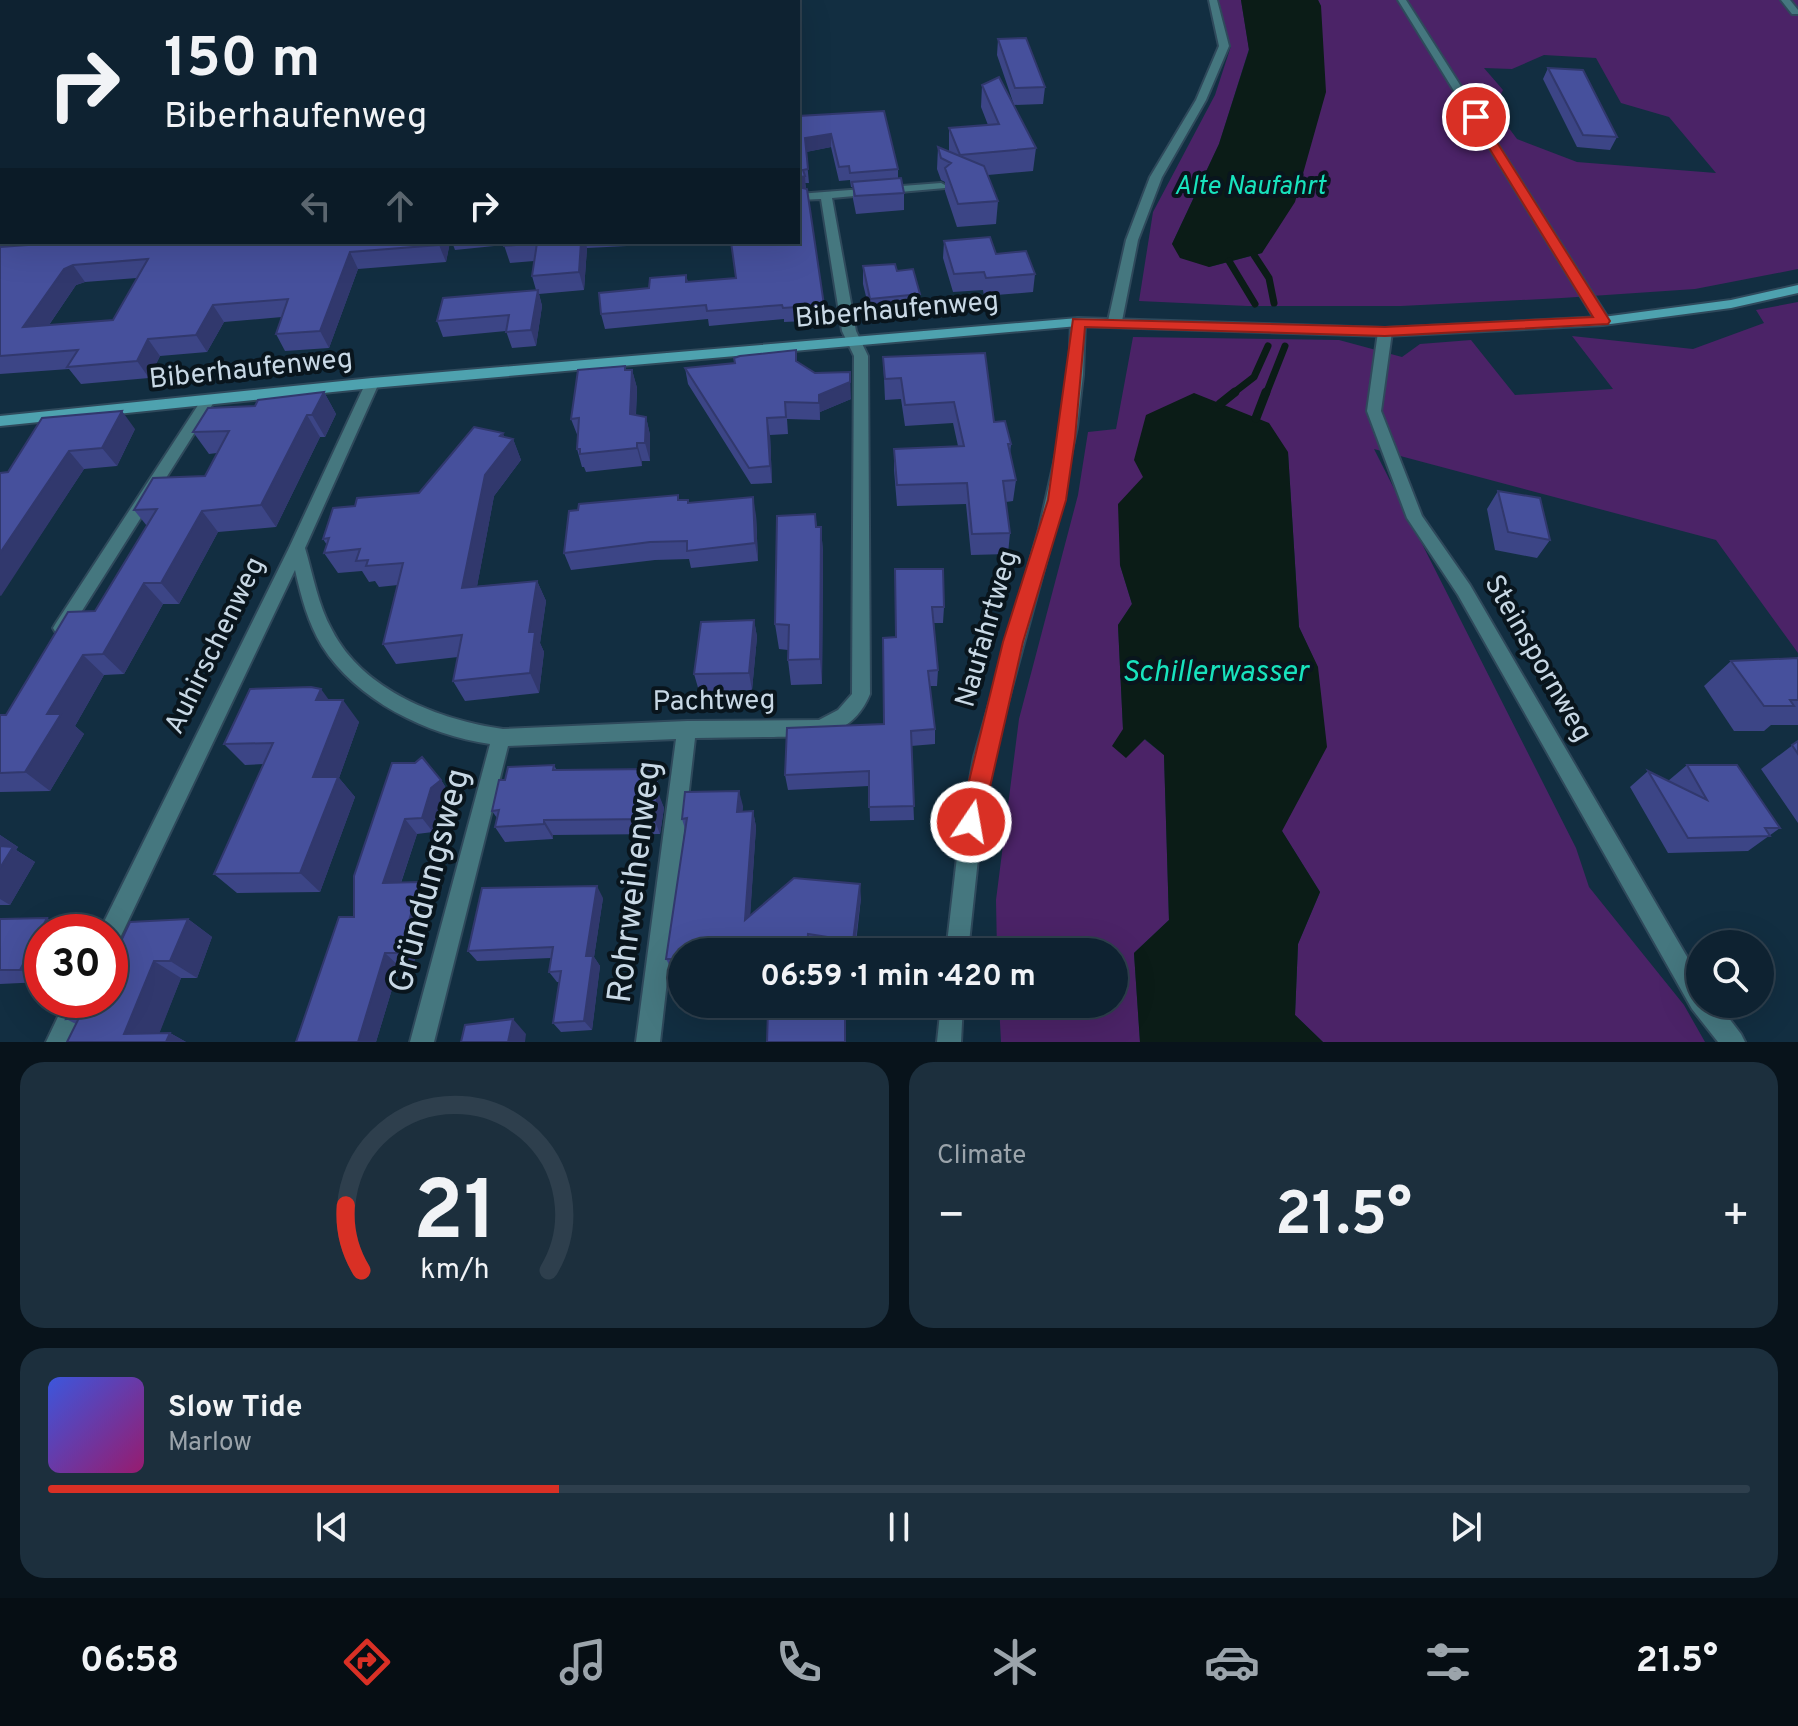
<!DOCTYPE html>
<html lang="en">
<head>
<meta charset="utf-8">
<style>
	body { margin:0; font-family:Overpass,sans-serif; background:#1c2f3d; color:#f1f3f6; height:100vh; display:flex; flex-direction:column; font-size:30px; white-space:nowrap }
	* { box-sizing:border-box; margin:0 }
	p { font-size:26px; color:#9ba4ab }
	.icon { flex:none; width:44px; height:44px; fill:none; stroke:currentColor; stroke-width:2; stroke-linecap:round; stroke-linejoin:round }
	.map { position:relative; height:1042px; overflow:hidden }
	.details { display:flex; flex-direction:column; gap:20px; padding:20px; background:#08131b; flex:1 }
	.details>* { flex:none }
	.top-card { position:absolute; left:0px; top:0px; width:800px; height:244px; box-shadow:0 8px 32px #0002,0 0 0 2px #2e3f4d; background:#0e2231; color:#f1f3f6; overflow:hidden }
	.controls { position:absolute; left:1686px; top:930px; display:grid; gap:16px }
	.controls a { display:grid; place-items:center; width:88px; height:88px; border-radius:50%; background:#0e2231; box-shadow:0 8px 32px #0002,0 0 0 2px #2e3f4d; font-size:40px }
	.speed { position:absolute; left:24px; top:914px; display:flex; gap:16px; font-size:40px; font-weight:700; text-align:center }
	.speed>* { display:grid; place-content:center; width:104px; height:104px; border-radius:50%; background:#0e2231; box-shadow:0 8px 32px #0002,0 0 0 2px #2e3f4d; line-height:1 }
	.speed .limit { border:12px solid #d22; background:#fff; color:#111 }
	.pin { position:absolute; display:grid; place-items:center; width:68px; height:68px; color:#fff; margin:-34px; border:4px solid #fff; border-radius:50%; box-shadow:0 2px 8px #0007 }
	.me { position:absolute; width:88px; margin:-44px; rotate:12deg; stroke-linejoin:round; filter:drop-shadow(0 0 6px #0008) }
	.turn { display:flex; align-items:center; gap:28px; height:168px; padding:0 32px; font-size:36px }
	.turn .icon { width:104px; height:104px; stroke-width:2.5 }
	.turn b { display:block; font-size:56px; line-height:68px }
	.lanes { display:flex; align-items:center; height:76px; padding:0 32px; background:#0003; justify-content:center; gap:40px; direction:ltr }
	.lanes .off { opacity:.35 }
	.big { font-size:60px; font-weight:700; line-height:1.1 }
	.details .card { flex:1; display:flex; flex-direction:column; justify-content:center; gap:12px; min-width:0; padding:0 28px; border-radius:24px; background:#1c2f3d }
	.details .dial { align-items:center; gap:0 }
	.dial svg { height:208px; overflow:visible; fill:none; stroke:#2e3f4d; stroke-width:7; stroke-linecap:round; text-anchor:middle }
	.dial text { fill:#f1f3f6; stroke:none }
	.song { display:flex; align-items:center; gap:24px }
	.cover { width:96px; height:96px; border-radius:12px; background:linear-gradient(135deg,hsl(230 70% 55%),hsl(320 70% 35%)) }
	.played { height:8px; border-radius:4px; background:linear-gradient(90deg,#d93025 30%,#2e3f4d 30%) }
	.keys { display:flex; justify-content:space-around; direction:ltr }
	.heat { display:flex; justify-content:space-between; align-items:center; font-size:44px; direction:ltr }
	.details .tiles { flex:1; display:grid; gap:20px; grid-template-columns:1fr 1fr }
	.card:last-child { grid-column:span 2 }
	.trip { position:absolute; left:668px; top:938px; width:460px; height:80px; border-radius:40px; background:#0e2231; box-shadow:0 8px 32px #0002,0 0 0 2px #2e3f4d; font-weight:700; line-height:80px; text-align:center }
	.tab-bar { display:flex; height:128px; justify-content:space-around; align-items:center; background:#060e14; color:#9ba4ab }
	.tab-bar .icon { width:56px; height:56px }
	.tab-bar .selected { color:#d93025 }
	.tab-bar b { font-size:36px; color:#f1f3f6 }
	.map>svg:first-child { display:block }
	.green { fill:#4b2367; fill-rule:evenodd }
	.water { fill:#0b1c17 }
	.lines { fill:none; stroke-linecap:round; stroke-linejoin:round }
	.stream-far1 { stroke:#0b1c17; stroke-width:7 }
	.stream { stroke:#0b1c17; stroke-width:9 }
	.minor-casing { stroke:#2f495b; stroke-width:4 }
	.secondary-casing { stroke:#2f495b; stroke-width:4 }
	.minor { fill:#45777f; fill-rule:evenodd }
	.secondary { fill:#4ea2af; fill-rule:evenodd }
	.wall { fill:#3c4586; fill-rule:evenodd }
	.shaded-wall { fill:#31386d }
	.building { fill:#46509c; stroke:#31386d; stroke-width:2; fill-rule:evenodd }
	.route { fill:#d93025; stroke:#8d1f18; stroke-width:2 }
	.labels { text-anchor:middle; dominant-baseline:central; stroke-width:8; stroke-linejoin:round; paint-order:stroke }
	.far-water-label { font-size:26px; font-style:italic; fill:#18e3bd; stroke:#09151d }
	.street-label { font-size:28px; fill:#c8d8e5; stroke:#09151d }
	.water-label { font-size:30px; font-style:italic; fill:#18e3bd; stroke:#09151d }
	.near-street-label { font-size:34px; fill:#c8d8e5; stroke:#09151d }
</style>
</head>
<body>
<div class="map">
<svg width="1798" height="1042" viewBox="0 0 1798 1042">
	<rect width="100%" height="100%" fill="#122e41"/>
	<!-- green -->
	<path class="green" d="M1216,0H1241L1249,49L1219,144L1172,244L1209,267L1262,253L1321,6L1318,0H1798V269L1695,289L1562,298L1401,306H1247L1139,301L1153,212L1215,95L1231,46L1224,37ZM1544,55L1596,58L1621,103L1669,117L1716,173L1577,162L1517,139L1494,108L1503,90L1484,68L1512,69Z
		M1798,302V653L1716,540L1374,449L1576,848L1589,887L1684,1005L1705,1042H1323L1295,1015L1298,944L1320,892L1282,831L1318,668L1299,627L1288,453L1143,477L1120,565L1132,604L1118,625L1123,729L1144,739L1164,755L1169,920L1134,953L1140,1042H1001L999,1004H1114V952H997L996,900L1019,719L1078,495L1088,432L1116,429L1133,337L1339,340L1402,357L1420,344L1471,340L1515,395L1613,389L1572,336L1693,349L1764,323L1756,310Z"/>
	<!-- water -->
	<path class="water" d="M1241,0H1318L1321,6L1326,92L1295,202L1262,253L1209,267L1180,258L1172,244L1219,144L1249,50Z
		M1194,393L1269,423L1288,452L1299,627L1318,667L1327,747L1282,831L1320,892L1298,944L1295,1015L1323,1042H1140L1134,953L1169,920L1164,755L1145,739L1126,758L1112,746L1123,729L1118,625L1132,604L1120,565L1118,504L1143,477L1134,460L1146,415Z"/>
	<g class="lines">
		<!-- stream-far1 -->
		<path class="stream-far1" d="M1254,255L1269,278L1274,303
			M1229,261L1255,304
			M1232,394L1254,377L1268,346
			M1266,394L1285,346"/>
		<!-- stream -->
		<path class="stream" d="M1220,404L1235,392
			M1256,418L1266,392"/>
		<defs>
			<path id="minor" d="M1209,0H1217L1229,46L1206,100L1162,177L1138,240L1122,321L1120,324H1110L1108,321L1126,240L1150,177L1196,100L1219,46Z
				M1398,0H1406L1610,321L1608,324H1598L1596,321Z
				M1781,0H1790L1798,10V14H1792Z
				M941,183L947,186L945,188L832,198L856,331L868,356L870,694C851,740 813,736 770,737C745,737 720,738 695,738L660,1042H636L676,739L508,746L434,1042H410L490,744C427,735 356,700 322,646C308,623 301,596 295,570L118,942L110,945V932H100L102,926L289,548L367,380L372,378L379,383L305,548C313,575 318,605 332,630C363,691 440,720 503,729L687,721L819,720L838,710L852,694L854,356L842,331L821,199L798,200V194Z
				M1078,318L1085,322L1083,375L1077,427L1055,529L993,757L980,840L968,952H946L959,840L974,757L1039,529L1062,427L1069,375L1071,322Z
				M1385,328L1392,332L1381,411L1422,516L1470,585L1700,979V1004H1718L1741,1034L1745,1042H1718L1692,1009L1458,595L1407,518L1367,411L1378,332Z
				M207,397L214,402L68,633L62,635L56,633L53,628L56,623L202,399Z
				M66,1000H89L70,1042H46Z
				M941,1004H963L961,1042H937Z"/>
			<path id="secondary" d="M1798,285V293L1731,308L1603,325L1385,336L1078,326L372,388L0,426V416L372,378L1078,318L1385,328L1603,317L1731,300Z"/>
		</defs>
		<!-- minor casing -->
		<use href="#minor" class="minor-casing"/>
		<!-- secondary casing -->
		<use href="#secondary" class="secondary-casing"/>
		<!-- minor -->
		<use href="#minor" class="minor"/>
		<!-- secondary -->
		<use href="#secondary" class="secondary"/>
	</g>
	<!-- wall -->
	<path class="wall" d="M998,39L1045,87L1043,104L1014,105L997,55Z
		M1548,68L1617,137L1610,150L1577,147L1543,79Z
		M982,85L1036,148L1033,171L988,175L998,201L996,224L957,227L945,191V182L941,180L937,169L938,147L949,151V128L988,125L981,107Z
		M798,116L898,169V178L904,193V210L856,214L853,199V187H851L850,180L839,181L831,147L806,152L809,183H805L806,188L824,305L825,320L784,322V319L709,326L708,319L605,329L601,314L649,288L686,275L688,282L736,278Z
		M0,173H2V242H450L446,262L358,269L329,348L285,351L276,334L282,317L224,322L207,352L160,356L149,378L81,384L69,369L0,374ZM137,278L113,320L49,325L76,285L85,282Z
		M944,241L996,254L1035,274L1033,292L984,296L983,290L953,292L943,258Z
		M452,242H667V244L587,248L584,290L539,294L542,306L536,346L512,348L506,331L443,337L437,321L536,290L532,276L534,261L510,263L504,245L455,250Z
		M863,266L897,271L920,294V312L871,317L863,284Z
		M883,357L994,422L1011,444L1010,453L1016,480L1013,501L1006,502L1010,533L1008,554L971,555L966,504L897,506L894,470V449L958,446L953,423L905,426L901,399L885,400Z
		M797,362L851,399L820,412V420L787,419L788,434L770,435L772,483L751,484L688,384L685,368Z
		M626,370H632L637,388L636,415L646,417L650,435V461H642V466L586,472L584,467H582L577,449L578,437L571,419Z
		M324,392L336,414L325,437H320L276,527L218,532L179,604H163L124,674L104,675L75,726L84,734L50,791L0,792V715H6L95,611L147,526L134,510L205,476L217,453L209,454L193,432L255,406Z
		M135,429L117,466L84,469L0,596V473L8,472Z
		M504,437L513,439L521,460L494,496L477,586L537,581L546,601L540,643L544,652L539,693L465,701L453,681L458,657L396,664L383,644L398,585L379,587L375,581L369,582L362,571L338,573L324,553L327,545L323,539L355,506L419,493Z
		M1498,491L1550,540L1537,558L1495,550L1487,509Z
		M679,500H688V503L756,515L758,561L691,568L689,559L655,560L571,570L564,553Z
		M815,514L817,527H821L823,553L822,684L791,685L788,660V650L779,649L775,624Z
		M895,569L944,607L943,623H934L938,670L937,686H930L935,729V744L911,746L914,820L870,821L869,786L788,790L785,775L884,724L896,637Z
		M754,620L757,637L752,690L699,691L694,674Z
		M1798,658V725H1771L1764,731H1734L1704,686L1731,661Z
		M329,700L359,722L339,778L355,797L320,892L237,893L214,874L264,764L245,765L224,744Z
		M1798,741V823L1761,769Z
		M554,765L556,769H653L659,785L657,792L664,808L660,834L553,835V839L505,842L495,827L497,818L492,811L505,780Z
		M1687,765L1780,828L1748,851L1668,853L1630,787L1648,771L1668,781Z
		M441,780L451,796L442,803L433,832L417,834L401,883L432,896L413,966H399L376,1042H296L354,917V876Z
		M743,806L742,812L753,811L756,827L750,915L861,898L855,952H841L811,947L682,952V972H673L666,959L685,829L682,819Z
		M0,835L18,847L16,850L35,862L10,905H0Z
		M603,898L594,957L600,966L592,1030L561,1032L553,1023L560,982H557L549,972L551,958L477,961L468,951Z
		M47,918L70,932H42V982L0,984V919Z
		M188,919L212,937L197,978H181L159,1033H170L186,1042H67L76,1024L66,1019L122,939Z"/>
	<!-- shaded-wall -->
	<path class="shaded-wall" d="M831,134V147L806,152L805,138Z
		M805,176L806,190L798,192V178Z
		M440,242H450L446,262L439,245Z
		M581,242H586L587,248L584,290L579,272Z
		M350,252L358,269L329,348L320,331Z
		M73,265L85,282L76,285L36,344L23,327L64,269Z
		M538,290L542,306L536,346L531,330Z
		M213,305L224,322L207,352L196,335Z
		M148,339L160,356L149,378L137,361Z
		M632,370L637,388L635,432L630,414Z
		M850,372L851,399L820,412V420L819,395Z
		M324,392L336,414L325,437L312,415Z
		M122,411L135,429L117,466L102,448Z
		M307,415L320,437L276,527L261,505Z
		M646,417L650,435V461L645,443Z
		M767,418L770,435L772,483L770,466Z
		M503,433L508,446L513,439L521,460L494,496L473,608L462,588L485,475Z
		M637,443L642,461V466L637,448Z
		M69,451L84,469L1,596L0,595V553Z
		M753,497L756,515L758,561L755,543Z
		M202,511L218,532L179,604L161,583Z
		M821,527L823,553L822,684L820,659Z
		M537,581L546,601L540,643L544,652L539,693L530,673L529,632Z
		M144,583L163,604L124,674L103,654Z
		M754,620L757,637L752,690L749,673Z
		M83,655L104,675L75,726L84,734L50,791L25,772L47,714Z
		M321,689L337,711L316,700Z
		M343,700L359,722L339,778L355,797L320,892L300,873L313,777Z
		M653,769L659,785L655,808L649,792Z
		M441,780L451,796L442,803L433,832L422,818L431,788Z
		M739,791L743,806L741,828L737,812Z
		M658,792L664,808L660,834L654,819Z
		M753,811L756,827L749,934L745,920Z
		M405,819L417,834L396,897L383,883Z
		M544,820L553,835V839L544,824Z
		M0,835L18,847L16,850L35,862L10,905L0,899Z
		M420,882L432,896L413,966L400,953Z
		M860,884L861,898L854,952L853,941Z
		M597,886L603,898L594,957L600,966L592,1030L584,1021L586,956Z
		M47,918L70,932H42V981L20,970Z
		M188,919L212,937L197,978L170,961Z
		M808,934L811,947L810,952H807Z
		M385,953L399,966L376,1042H358Z
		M154,961L181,978L156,1042L124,1034Z
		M513,1019L526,1034L525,1042H508Z
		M170,1033L186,1042H166Z"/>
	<!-- building -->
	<path class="building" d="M1026,38L1045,87L1015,88L998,39Z
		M1548,68L1583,70L1617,137L1583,135Z
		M999,77L1036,148L960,155L949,128L999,124L982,85Z
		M884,111L898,169L850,173L849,166L839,167L831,134L805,138L808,169L803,170L805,176L798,178V116Z
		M938,147L984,166L998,201L958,204L945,168L951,163L941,158Z
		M0,173H2V233H0Z
		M901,178L904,193L855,196L852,182Z
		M798,187L807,189L824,305L783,308L782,305L707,311L706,305L601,314L599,293L649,288L650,278L686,275V282L736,278L731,242H798Z
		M990,237L996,254L1026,251L1035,274L986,278L984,272L954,274L944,241Z
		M70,242H440L439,245L350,252L320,331L276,334L288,299L213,305L196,335L148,339L137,361L67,367L78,350L0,356V247ZM148,259L113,320L23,327L64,269L73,265Z
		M504,242H581L579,272L532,276L537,243L504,246Z
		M895,264L897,271L913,269L920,294L870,299L863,266Z
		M538,290L531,330L506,332L509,315L437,321L443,298Z
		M796,350V361L815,373L850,372V382L819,395V403L785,402L786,417L767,418L770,466L749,468L685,368L735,363L734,358L740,356Z
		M985,353L994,422L1005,421L1011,444H1008L1016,480L1003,481L1010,533L972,534L967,483L897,485L894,449L964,446L954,402L905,405L901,378L885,379L883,357Z
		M625,366V370H632L630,414L646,417L645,443H637V448L580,454V449H577L579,418L571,419L578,370Z
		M324,392L312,415H307L261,505L202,511L161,583H144L103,654L83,655L47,714H61L25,772L0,773V715H6L68,612L95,611L157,509L134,510L153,478L205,476L229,431L193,432L208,408L255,406L258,400Z
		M122,411L102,448L69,451L0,553V473L8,472L42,418Z
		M474,427L503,433L500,436L513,439L485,475L462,588L537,581L529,632H535L530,673L453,681L462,635L383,644L403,563L366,566L368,560L356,561L360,549L324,553L329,538L323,539L333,508L355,506L357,498L419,493Z
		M1498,491L1540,498L1550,540L1508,532Z
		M678,495V500H688V503L753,497L755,543L687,551V541L650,542L564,553L569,511L578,510L579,504Z
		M815,514L816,527H821L820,659L788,660L789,625L775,624L777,516Z
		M895,569H943L944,607H932L938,670L928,671L935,729L911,731L914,806L869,807V771L785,775L787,728L884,724L883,638L896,637Z
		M754,620L749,673L694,674L701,622Z
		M1798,658V700H1790L1794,706H1764L1731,661Z
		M311,687L321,689L316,700H343L313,777H338L300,873L214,874L273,743L224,744L250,689Z
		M1798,741V754L1792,745Z
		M422,757L441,780L431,788L422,818L405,819L383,883L420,882L400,953H385L358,1042H296L339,917H354V876L392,763H415Z
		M554,765L553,770L653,769L649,792H658L654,819L544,820V824L495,827L499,810L492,811L499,780H505L508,767Z
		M1687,765H1737L1780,828H1765L1770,836L1688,838L1648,771L1707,800Z
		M739,791L737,812L753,811L745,920L794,878L860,884L853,941L808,934L807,952H682V959H666L687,818L682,819L685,792Z
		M0,846L13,847L0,868Z
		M597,886L586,956H593L584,1021L553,1023L561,971L549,972L553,947L468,951L482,888Z
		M47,918L20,970H0V919Z
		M188,919L170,961H154L124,1034L170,1033L166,1042H67L79,1018L66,1019L75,1000H110V940L122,939L130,922Z
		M845,1006V1042H767L768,1010Z
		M513,1019L508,1042H461L465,1025Z"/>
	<!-- route -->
	<path class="route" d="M1476,114L1481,117L1610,321L1608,324L1385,336L1085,327L1075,438L1066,500L1023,642L982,822L979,830L971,833L962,830L959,822L1003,642L1048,500L1073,319L1385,327L1593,317L1470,117Z"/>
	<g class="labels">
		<!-- far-water labels -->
		<g class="far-water-label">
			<text x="1250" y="187">Alte Naufahrt</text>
		</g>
		<!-- street labels -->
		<g class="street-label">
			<text transform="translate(897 311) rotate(-5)">Biberhaufenweg</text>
			<text transform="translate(251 370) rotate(-6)">Biberhaufenweg</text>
			<text transform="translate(988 629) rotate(-74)">Naufahrtweg</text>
			<text transform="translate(216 646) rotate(-64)">Auhirschenweg</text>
			<text transform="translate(1537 659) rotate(60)">Steinspornweg</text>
			<text transform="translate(714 702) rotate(-1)">Pachtweg</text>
		</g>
		<!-- water labels -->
		<g class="water-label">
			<text x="1215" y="673">Schillerwasser</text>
		</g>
		<!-- near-street labels -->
		<g class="near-street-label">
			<text transform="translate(431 881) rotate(-75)">Gründungsweg</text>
			<text transform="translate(636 882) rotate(-83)">Rohrweihenweg</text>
		</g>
	</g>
</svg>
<div class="controls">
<a><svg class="icon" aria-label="search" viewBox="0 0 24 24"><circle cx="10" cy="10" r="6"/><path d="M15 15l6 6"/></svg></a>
</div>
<div class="speed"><div class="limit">30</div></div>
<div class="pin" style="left:1476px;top:117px;background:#d93025"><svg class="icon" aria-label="arrive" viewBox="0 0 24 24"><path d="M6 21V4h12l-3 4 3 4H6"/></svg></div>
<svg class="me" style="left:971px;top:822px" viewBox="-20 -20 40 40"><circle r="17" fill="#d93025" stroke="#fff" stroke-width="3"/><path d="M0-11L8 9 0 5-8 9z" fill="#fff"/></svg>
<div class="trip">06:59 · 1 min · 420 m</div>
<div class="top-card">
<div class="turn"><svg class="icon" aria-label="right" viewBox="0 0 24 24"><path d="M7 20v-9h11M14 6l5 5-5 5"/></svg><div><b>150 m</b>Biberhaufenweg</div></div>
<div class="lanes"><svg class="icon off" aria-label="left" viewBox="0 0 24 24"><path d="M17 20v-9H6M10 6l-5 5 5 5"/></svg><svg class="icon off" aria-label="ahead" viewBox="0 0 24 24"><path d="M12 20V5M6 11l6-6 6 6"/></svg><svg class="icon" aria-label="right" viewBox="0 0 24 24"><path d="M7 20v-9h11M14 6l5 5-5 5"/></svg></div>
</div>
</div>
<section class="details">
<div class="tiles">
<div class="card dial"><svg viewBox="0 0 100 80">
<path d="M14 69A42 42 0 1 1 86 69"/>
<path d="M14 69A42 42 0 0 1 8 44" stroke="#d93025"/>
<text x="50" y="56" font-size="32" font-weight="700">21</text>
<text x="50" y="72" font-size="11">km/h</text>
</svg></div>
<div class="card"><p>Climate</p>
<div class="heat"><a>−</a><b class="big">21.5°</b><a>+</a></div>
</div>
<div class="card">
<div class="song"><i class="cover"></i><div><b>Slow Tide</b><p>Marlow</p></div></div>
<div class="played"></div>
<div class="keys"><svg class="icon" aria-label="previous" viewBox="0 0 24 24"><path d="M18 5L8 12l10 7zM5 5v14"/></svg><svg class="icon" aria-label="pause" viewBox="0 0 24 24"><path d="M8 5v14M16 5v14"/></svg><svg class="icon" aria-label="next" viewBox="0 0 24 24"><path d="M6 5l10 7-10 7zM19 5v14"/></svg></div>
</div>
</div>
</section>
<nav class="tab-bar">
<b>06:58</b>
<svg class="icon selected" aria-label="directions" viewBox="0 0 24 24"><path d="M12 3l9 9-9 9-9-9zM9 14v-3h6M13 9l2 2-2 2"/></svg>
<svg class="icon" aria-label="music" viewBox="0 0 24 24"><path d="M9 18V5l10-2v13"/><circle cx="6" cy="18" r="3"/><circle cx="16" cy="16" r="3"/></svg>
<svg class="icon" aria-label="phone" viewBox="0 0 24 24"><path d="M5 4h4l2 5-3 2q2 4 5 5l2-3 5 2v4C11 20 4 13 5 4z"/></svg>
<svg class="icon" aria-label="climate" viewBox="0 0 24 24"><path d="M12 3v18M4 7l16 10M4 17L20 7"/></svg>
<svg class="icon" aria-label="car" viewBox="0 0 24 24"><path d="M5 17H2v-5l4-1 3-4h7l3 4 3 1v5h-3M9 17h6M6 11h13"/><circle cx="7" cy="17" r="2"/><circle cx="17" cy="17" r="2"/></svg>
<svg class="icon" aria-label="filters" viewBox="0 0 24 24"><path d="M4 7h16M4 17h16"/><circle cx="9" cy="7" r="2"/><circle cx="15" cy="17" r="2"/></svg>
<b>21.5°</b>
</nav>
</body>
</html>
